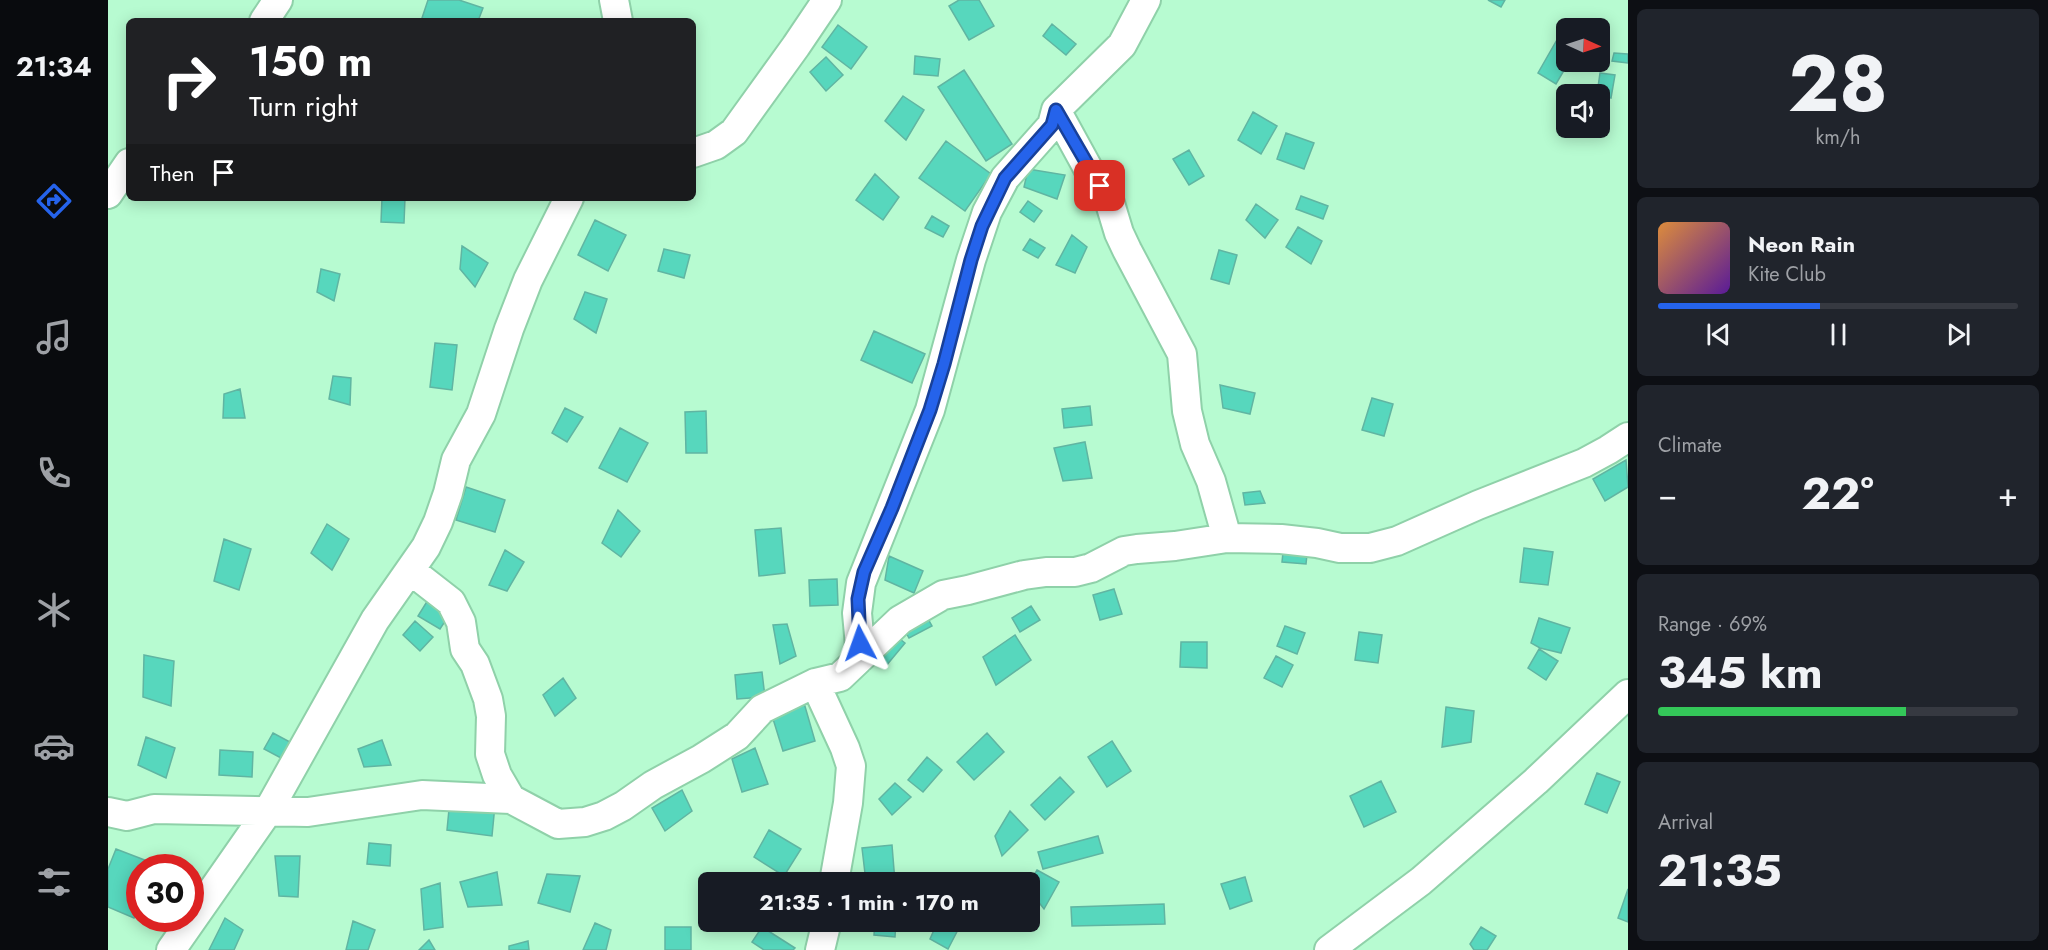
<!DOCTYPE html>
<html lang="en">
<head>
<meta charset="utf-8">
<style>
	body { margin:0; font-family:Jost,sans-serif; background:#20242c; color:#f1f3f6; height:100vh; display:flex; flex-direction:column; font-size:22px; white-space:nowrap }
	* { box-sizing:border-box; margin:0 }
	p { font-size:20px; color:#9ea1a6 }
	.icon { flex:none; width:33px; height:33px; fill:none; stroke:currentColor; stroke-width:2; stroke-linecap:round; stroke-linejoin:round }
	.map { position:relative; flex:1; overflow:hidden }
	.panel { display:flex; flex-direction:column; gap:9px; padding:9px; background:#0d0f14; width:420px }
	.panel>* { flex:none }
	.hud { position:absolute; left:18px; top:18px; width:570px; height:183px; border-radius:9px; box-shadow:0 3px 15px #0003; background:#202124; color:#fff; overflow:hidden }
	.needle { width:39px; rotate:93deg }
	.controls { position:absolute; left:1448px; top:18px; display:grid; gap:12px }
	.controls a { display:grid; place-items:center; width:54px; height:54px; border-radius:9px; background:#171b24; box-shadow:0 3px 15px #0003; font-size:30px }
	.speed { position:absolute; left:18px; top:854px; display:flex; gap:12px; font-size:30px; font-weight:700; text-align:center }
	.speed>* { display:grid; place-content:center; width:78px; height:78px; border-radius:50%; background:#171b24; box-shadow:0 3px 15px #0003; line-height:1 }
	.speed .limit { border:9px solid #d22; background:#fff; color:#111 }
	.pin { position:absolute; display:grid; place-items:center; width:51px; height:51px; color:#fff; margin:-26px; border-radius:12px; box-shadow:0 3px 9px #0006 }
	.me { position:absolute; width:66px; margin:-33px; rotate:356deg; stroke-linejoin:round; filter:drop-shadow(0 0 4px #0008) }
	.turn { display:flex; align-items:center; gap:21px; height:126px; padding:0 24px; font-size:27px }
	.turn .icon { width:78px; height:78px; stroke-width:2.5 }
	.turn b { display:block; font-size:42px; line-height:51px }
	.then { display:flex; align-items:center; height:57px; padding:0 24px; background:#0003; gap:12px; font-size:22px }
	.big { font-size:45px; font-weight:700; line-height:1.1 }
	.panel .widget { flex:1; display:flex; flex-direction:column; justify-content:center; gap:9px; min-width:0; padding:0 21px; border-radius:9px; background:#20242c }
	.panel .dial { align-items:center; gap:0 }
	.dial b { font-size:78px; line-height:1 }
	.song { display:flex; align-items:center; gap:18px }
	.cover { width:72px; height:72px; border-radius:9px; background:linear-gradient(135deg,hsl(30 70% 55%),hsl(270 70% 35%)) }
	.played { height:6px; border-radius:3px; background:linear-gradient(90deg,#2563eb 45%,#363941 45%) }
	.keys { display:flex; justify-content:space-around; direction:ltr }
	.heat { display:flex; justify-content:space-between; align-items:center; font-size:33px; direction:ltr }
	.charge { height:9px; border-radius:4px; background:linear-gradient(90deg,#34c759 69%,#363941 0) }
	.trip { position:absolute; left:590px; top:872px; width:342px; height:60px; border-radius:9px; background:#171b24; box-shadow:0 3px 15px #0003; font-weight:700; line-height:60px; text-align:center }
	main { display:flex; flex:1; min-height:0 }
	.tab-bar { display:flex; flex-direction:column; width:108px; justify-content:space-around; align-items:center; background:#090b0e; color:#9ea1a6 }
	.tab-bar .icon { width:42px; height:42px }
	.tab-bar .on { color:#2563eb }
	.tab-bar b { font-size:27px; color:#f1f3f6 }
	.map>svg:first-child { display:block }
	.building { fill:#57d7bd; stroke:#60b5a2; stroke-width:1.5 }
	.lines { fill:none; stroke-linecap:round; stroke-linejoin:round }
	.street-casing { stroke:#8fd1a9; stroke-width:32 }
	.street { stroke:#fff; stroke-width:28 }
	.route-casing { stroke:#184099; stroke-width:15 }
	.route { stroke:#2563eb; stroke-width:10 }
</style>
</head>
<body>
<main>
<nav class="tab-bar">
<b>21:34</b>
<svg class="icon on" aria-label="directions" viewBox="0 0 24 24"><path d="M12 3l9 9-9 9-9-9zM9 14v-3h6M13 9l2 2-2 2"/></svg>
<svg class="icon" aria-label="music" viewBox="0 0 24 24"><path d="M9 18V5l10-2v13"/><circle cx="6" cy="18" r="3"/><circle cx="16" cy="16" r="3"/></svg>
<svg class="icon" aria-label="phone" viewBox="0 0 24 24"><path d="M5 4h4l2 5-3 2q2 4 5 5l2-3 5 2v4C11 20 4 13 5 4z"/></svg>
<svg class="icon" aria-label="climate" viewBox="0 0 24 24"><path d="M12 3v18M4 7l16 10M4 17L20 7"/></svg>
<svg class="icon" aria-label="car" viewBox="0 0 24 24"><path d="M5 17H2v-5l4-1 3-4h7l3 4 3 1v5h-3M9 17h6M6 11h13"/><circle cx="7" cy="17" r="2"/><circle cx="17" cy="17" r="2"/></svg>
<svg class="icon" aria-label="filters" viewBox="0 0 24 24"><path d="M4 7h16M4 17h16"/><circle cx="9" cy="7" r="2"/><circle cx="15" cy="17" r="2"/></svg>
</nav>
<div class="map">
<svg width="1520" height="950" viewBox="0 0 1520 950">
	<rect width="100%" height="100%" fill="#b7fbd1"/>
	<!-- building -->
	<path class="building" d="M320,0H351L375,8L370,21H313Z
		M851,0H871L886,26L861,40L841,6Z
		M1380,0H1397L1393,7Z
		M944,24L968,44L958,55L935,36Z
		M730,25L759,47L743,69L714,47Z
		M1450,38L1458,43V62H1461L1448,84L1430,73Z
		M1506,53L1520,54V63L1504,61Z
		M807,56L832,59L830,76L806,74Z
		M718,57L735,75L718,91L702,72Z
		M856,70L904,144L878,161L830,87Z
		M1492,73L1507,75L1503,98L1489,94Z
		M795,96L816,110L798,140L777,121Z
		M1145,112L1169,126L1153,154L1130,140Z
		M1178,133L1206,143L1196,169L1169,159Z
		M838,141L883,174L857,211L811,178Z
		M1081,150L1096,176L1081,185L1065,159Z
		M920,169L957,175L949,199L916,187Z
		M767,174L791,197L775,220L748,200Z
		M1193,196L1220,206L1215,219L1188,209Z
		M274,198H297L296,223L273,222Z
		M920,201L934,211L926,222L912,212Z
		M1148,204L1170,220L1157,238L1138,220Z
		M824,216L841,226L835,237L817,228Z
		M487,220L518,235L500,271L470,255Z
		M1190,227L1214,241L1203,264L1178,247Z
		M964,235L979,247L967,273L948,265Z
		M922,239L937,248L930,258L915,250Z
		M354,246L380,263L367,287L352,269Z
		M556,249L582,255L576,278L550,271Z
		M1111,250L1129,255L1121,284L1103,279Z
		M213,269L232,274L226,301L209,292Z
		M477,292L499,299L488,333L466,319Z
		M766,331L817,354L804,383L753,360Z
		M327,343L349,345L344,390L322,387Z
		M225,376L243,378L242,405L221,399Z
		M1112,385L1147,393L1142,414L1115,408Z
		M132,389L137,418H115L116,394Z
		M1264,398L1285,404L1276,436L1254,430Z
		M982,406L984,425L956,428L954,409Z
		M457,408L475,417L459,442L444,433Z
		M598,411L599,453H578L577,412Z
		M512,428L540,443L519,482L491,468Z
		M977,442L984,478L955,481L946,448Z
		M1518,460L1520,487L1497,501L1485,479Z
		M358,487L397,500L387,532L348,520Z
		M1152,491L1157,503L1137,505L1135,493Z
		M510,510L532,531L513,557L494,543Z
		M219,524L241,539L224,570L203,553Z
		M673,528L677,573L651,576L647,530Z
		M116,539L143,549L131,590L106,581Z
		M1176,543L1200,545L1198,564L1174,562Z
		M1416,548L1445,552L1440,585L1412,582Z
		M397,550L416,562L399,591L381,585Z
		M781,556L815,571L806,593L777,580Z
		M729,579L730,605L702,606L701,580Z
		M1006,589L1014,614L992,620L985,595Z
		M323,595L345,609L332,629L310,616Z
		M923,606L932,620L912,632L904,618Z
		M815,610L824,626L801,638L792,622Z
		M1431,618L1462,628L1453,653L1432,648L1423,643Z
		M307,621L325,637L312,651L295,635Z
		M679,624L688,656L672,664L665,625Z
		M1177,626L1197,633L1189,654L1169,646Z
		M783,632L797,643L778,666L764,655Z
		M1251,632L1274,635L1270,663L1247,660Z
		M907,635L923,660L888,685L875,657Z
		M1073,642H1099V668L1072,667Z
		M1431,649L1450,661L1438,680L1420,668Z
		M36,655L66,661L63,706L35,697Z
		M1168,656L1185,665L1174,687L1156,678Z
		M654,672L657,697L629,699L627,675Z
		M455,678L468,698L447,716L435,695Z
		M694,696L707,741L675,751L661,706Z
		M1338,707L1366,711L1363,742L1334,747Z
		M165,733L182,742L173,758L156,749Z
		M879,733L896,752L866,780L849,762Z
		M38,737L67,748L58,778L30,765Z
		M274,740L283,765L256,767L250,749Z
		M1004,741L1023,771L999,787L980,757Z
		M647,748L660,784L634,792L624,759Z
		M112,750L145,752L144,777L111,775Z
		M819,757L834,770L815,792L800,780Z
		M1489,773L1512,782L1499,813L1477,804Z
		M952,777L966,792L937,820L923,805Z
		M1273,781L1288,812L1256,827L1242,796Z
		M787,783L803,797L784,815L771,799Z
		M574,790L584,811L557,831L544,808Z
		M342,799L387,805L384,836L339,830Z
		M902,811L920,830L894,856L887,836Z
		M661,830L693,849L676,876L646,857Z
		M990,836L995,853L935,869L930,852Z
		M261,843L283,845L282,866L259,864Z
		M784,845L787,882H758L754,848Z
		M8,849L47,864L46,867H32V903L26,918L0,907V869Z
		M167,856H192L190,897L171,896Z
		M929,870L951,882L936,909L921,890V884Z
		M389,872L394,905L360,907L352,882Z
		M439,874L472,876L462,912L430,903Z
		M676,876L687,882H672Z
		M1137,877L1144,901L1122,909L1113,884Z
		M332,883L335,927L316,930L313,889Z
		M1520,889V922L1510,918Z
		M1056,904L1057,924L964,926L963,907Z
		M117,918L135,930L126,950H101Z
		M245,921L267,930L260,950H238Z
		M767,921H788L787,937L766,935Z
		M830,921L854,922L840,949L822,939Z
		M487,923L503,930L498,950H475Z
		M557,927H583V950H557Z
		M654,927L687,948L685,950H656L644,942Z
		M1373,927L1388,936L1379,950H1366L1362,944Z
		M321,940L327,950H311Z
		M420,941L421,950H401V946Z"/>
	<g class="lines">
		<defs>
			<path id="street" d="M506,0L510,21
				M156,21L170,0
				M948,110L982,172L1001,200L1011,233L1019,250L1074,354L1079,411L1087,444L1103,481L1119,538
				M585,153L608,145L626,132L688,46L719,0
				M0,194L21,163
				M302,570L343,602L353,622L357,649L367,664L380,699L383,716L382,754L389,775L403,799
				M753,657L749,613L753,583L822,410L863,260L879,212L897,178L944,125L948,110L1014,45L1038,0
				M707,683L737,748L743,766L740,803L726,882
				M0,812L19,816L46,809L200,812L314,795L403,799L450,824L477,822L496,816L515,806L545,785L593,759L629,736L654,709L707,683L732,677L792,620L835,595L860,590L916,575L938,572H967L983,568L1016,551L1029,549L1067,546L1119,538L1173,539L1209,543L1232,548H1262L1289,541L1370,505L1476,463L1500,450L1520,437
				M63,950L160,811L267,620L318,547L330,522L340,493L348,460L373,414L401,329L420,280L461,198
				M712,950L719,921
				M1221,950L1313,881L1428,781L1520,694"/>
		</defs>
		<!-- street casing -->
		<use href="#street" class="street-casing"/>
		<!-- street -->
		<use href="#street" class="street"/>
	</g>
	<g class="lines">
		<defs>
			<path id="route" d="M752,643L750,599L756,572L784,508L822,410L836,364L863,260L874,226L897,178L944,125L948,110L992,186"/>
		</defs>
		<!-- route casing -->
		<use href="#route" class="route-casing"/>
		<!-- route -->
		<use href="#route" class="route"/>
	</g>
</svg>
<div class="controls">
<a><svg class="needle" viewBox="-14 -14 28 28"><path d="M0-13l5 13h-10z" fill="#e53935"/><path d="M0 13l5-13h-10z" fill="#9ea1a6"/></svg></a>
<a><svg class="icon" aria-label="sound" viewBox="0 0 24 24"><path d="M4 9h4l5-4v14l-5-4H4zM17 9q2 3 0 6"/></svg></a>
</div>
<div class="speed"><div class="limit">30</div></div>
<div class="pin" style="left:992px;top:186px;background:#d93025"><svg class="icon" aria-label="arrive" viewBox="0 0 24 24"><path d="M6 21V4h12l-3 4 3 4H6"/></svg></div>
<svg class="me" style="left:752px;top:643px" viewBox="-20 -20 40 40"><path d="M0-17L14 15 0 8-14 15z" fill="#2563eb" stroke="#fff" stroke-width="4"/></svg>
<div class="trip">21:35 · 1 min · 170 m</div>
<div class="hud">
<div class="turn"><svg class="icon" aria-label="right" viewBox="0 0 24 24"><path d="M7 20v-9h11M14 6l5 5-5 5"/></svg><div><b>150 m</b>Turn right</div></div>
<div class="then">Then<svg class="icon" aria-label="arrive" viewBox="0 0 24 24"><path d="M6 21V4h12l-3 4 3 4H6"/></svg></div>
</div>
</div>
<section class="panel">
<div class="widget dial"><b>28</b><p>km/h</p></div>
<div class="widget">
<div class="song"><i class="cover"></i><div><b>Neon Rain</b><p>Kite Club</p></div></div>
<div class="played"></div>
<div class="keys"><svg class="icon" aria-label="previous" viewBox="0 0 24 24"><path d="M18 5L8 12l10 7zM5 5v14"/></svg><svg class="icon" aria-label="pause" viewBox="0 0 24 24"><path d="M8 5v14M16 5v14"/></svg><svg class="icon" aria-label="next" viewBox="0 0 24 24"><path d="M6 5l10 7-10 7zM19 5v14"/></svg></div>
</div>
<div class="widget"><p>Climate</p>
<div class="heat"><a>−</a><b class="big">22°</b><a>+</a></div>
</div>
<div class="widget"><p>Range · 69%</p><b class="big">345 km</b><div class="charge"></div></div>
<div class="widget"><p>Arrival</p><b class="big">21:35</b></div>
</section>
</main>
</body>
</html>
